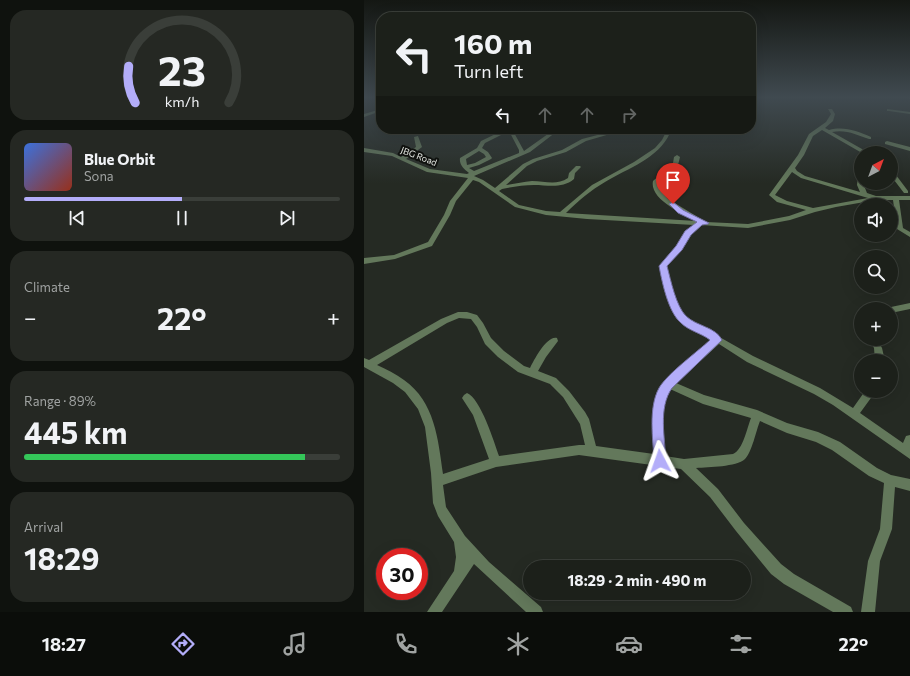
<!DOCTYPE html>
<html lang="en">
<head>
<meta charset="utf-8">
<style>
	body { margin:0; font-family:Commissioner,sans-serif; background:#252823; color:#f1f3f6; height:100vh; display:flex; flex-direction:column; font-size:15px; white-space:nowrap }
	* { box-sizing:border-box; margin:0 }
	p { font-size:13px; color:#a0a3a2 }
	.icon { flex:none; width:22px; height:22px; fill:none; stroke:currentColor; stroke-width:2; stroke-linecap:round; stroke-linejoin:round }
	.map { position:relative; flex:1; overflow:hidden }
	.sheet { display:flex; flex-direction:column; gap:10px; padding:10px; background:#0f120e; width:364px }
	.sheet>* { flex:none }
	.hud { position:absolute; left:12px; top:12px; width:380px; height:122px; border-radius:16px; box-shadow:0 4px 16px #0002,0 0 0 1px #3a3e39; background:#1c201a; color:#f1f3f6; overflow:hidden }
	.needle { width:26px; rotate:41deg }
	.buttons { position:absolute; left:490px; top:146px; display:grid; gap:8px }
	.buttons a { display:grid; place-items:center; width:44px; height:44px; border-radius:50%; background:#1c201a; box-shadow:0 4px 16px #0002,0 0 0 1px #3a3e39; font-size:20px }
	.speed { position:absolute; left:12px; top:548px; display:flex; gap:8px; font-size:20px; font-weight:700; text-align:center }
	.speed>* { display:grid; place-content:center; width:52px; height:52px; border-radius:50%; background:#1c201a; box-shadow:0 4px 16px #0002,0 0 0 1px #3a3e39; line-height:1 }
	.speed .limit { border:6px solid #d22; background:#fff; color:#111 }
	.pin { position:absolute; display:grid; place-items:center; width:34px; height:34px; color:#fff; margin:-41px -17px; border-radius:50% 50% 50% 0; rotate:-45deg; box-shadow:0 0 4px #0007 }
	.pin .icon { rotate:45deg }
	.me { position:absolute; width:44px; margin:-22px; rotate:356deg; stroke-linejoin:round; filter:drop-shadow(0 0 3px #0008) }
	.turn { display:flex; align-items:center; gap:14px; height:84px; padding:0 12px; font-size:18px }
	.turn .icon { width:52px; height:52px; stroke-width:2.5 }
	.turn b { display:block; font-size:28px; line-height:34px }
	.lanes { display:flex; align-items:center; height:38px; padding:0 12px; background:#0003; justify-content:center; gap:20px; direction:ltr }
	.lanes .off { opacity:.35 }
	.big { font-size:30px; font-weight:700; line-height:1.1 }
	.sheet .widget { flex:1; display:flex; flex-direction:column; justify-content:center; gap:6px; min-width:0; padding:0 14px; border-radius:16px; background:#252823 }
	.sheet .dial { align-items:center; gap:0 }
	.dial svg { height:104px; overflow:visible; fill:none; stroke:#3a3e39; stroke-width:7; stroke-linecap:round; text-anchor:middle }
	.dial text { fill:#f1f3f6; stroke:none }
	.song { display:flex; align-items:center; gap:12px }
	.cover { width:48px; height:48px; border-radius:6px; background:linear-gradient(135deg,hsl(220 70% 55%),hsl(10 70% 35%)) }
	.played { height:4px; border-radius:2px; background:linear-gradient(90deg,#b3adf9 50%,#3a3e39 50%) }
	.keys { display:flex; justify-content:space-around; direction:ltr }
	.heat { display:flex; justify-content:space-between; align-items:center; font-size:22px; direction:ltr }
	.charge { height:6px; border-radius:3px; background:linear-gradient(90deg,#34c759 89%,#3a3e39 0) }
	.trip { position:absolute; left:159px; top:560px; width:228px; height:40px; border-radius:20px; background:#1c201a; box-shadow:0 4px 16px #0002,0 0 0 1px #3a3e39; font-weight:700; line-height:40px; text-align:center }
	.dock { display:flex; height:64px; justify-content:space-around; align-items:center; background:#0b0d0a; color:#a0a3a2 }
	.dock .icon { width:28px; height:28px }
	.dock .active { color:#b3adf9 }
	.dock b { font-size:18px; color:#f1f3f6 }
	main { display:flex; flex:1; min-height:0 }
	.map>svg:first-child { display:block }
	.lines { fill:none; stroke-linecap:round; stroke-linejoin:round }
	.minor { fill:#63785b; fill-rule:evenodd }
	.route { fill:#b3adf9; stroke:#7470a2 }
	.labels { text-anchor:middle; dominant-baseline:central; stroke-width:4; stroke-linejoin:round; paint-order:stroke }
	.far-street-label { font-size:9px; fill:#e6e9e4; stroke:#10120f }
</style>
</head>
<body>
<main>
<section class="sheet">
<div class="widget dial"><svg viewBox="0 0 100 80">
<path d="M14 69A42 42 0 1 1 86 69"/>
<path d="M14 69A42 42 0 0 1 9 41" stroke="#b3adf9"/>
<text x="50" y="56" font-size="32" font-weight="700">23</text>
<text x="50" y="72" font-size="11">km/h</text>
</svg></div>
<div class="widget">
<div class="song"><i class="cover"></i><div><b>Blue Orbit</b><p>Sona</p></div></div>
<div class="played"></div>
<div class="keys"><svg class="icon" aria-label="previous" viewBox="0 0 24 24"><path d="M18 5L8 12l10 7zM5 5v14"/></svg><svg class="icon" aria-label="pause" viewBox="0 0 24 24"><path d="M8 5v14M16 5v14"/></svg><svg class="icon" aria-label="next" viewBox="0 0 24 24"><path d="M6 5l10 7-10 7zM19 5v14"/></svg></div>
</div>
<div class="widget"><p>Climate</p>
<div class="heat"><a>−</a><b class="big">22°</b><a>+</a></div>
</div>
<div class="widget"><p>Range · 89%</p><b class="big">445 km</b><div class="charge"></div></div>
<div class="widget"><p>Arrival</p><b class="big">18:29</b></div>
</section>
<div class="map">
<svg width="546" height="612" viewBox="0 0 546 612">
	<rect width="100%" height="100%" fill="#252a23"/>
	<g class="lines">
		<!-- minor -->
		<path class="minor" d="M10,97L17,98V101Z
			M542,97H546V99Z
			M17,109V111L0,117V114Z
			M464,109H468L471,114L469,121L461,128L465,130C480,126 493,131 507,137V139H505C493,135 482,129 468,132L505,153H498L458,130L449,136L440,155L431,168L433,171L441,176L496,192L493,185L494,176L497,174V183H499L503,193L512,196H546V200H535L539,228L546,232V237L533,229L529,200H512L472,207L451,212L426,220L384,228L337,225L327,234L317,250L303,266C307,284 311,303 322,318L389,356L456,388L489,408L501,391H512L496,413L539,443L542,436L546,435V459L469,405L450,394L383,362L355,344L312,383L340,395L393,410L423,423L454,432L476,442L513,468L527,475L546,479V491L531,487L528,529L516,561L511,612H497L504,561L516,529L520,483L505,476L468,450L452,442L423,433L396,421C392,431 388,452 381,459C372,467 345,467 332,468L354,489L380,523L417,564L430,574L487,607L489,612H469L420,584L407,574L372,531L346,497L317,469L215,455L132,467L79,485L82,507L101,536L125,562L177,607L179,612H162L110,564L78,612H63L90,571L92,557L90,542L74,516L69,503L67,473L61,427L54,409L41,392L29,383L0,367V358L5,360L77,319L94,312H103L113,315L119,323L127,338L140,351L160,366L166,368C170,360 183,335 193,338L194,341L182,357L174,371L192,378L205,391L221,412L225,419L232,446L290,454C288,428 287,405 301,381L348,340C340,335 321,328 315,321C305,311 299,281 295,266L313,246L322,231L330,225L223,219L182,215L151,207L115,182L109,180L92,201L86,215L68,246L31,259L0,264V258L30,255L64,242L80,215L86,201L104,178L63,172L28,156L0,152V148L29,153L37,157L52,147L50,137L54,136L58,147L42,159L66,169L103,174L105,173C100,169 95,165 96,158L113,148L117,141L142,129H148L160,151L191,129H196L166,152L110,176L119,180L131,188L159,164L169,159L198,150L218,139L253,130L278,129V131H276L253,132L222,141L202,152L173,161L163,166L142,185C151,184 159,182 168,181C181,181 192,186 204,178L205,173L212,166H216L217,167L211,173L210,179C198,189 184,185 170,185C160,185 148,187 138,189L135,191L155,205L182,211L196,212L228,185L270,162L291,148L298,140L302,132H304L306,133C294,159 264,168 241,182C227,190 214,201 202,213L332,221C319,214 285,199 289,181L309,163L310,157L313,155L316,157L314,165L294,182L295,188L304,199L342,222L384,224L425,216L442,210L413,202L405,195L434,155L445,134L462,122L467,114ZM145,131L155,150V153L110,171L105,168L115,165L127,159L128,158L124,152L118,148L121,143ZM115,151L120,154L122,157L111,163L103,165L102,159ZM428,172L437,178L504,198L449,208L423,201L411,195ZM95,318L107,319L113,327L121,344L134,357L154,372L186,384L199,397L216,424L221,445H215L135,456C130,442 117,399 103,393L100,395L98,398L109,415L125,459L79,474C74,439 71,402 40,380C32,374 22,369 13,365L83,323ZM306,389L339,404L387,418C383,428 379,450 369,454L320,459L301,456C299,434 295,410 306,389Z
			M523,109L546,112V114L525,111H523Z
			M523,141L546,147V151L521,144V142Z
			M527,170L529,171L544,191V193H540L527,176Z
			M546,303V309L527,313V309H523L527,307Z
			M505,339H513L518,348L521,361H511L510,348Z"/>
	</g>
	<!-- sky -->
	<linearGradient id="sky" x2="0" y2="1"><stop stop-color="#141713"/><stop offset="0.53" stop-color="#404a50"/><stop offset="1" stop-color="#404a50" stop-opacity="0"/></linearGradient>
	<rect width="546" height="183" fill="url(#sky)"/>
	<!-- route -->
	<path class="route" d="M309,202L319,210L345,223L344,224L338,225L327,235L318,250L303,266C307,281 312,306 322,316C332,326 352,327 358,340L308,388C294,408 301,438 302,461L300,465L296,467L292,465L290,461C289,439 284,408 295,388C303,374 333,352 346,340C337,333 325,331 317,323C304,312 298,282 295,266L312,246L321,231L333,222L314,213L305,204Z"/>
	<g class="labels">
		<!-- far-street labels -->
		<g class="far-street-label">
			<text transform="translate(55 156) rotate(21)">JBG Road</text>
		</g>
	</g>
</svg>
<div class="buttons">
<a><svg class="needle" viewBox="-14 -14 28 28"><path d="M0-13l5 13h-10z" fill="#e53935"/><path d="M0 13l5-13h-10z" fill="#a0a3a2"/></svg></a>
<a><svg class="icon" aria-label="sound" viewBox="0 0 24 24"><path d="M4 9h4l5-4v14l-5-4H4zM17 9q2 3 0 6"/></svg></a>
<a><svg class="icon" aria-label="search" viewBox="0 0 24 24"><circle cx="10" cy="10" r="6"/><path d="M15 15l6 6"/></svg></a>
<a>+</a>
<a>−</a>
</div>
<div class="speed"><div class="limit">30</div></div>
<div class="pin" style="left:309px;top:204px;background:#d93025"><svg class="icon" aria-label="arrive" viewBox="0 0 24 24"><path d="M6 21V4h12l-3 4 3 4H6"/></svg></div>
<svg class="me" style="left:296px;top:461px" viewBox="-20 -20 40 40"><path d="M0-17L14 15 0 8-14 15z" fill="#b3adf9" stroke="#fff" stroke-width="4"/></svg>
<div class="trip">18:29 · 2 min · 490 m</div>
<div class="hud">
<div class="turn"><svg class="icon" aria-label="left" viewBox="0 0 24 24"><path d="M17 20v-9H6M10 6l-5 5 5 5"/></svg><div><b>160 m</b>Turn left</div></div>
<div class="lanes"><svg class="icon" aria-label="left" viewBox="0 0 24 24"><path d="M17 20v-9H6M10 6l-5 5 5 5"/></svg><svg class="icon off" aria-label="ahead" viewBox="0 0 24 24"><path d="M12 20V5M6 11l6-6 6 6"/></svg><svg class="icon off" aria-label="ahead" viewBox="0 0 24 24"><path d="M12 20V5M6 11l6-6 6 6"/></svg><svg class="icon off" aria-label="right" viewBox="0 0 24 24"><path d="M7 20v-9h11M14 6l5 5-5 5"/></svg></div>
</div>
</div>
</main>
<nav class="dock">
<b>18:27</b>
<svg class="icon active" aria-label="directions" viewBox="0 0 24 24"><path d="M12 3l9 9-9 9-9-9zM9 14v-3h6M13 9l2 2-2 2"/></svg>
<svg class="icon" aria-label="music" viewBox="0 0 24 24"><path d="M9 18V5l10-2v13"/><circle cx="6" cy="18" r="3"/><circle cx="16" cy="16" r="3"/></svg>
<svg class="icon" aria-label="phone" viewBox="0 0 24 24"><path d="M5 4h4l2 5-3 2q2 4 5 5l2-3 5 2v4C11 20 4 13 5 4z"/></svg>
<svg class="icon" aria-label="climate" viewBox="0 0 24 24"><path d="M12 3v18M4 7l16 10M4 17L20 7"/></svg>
<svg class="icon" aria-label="car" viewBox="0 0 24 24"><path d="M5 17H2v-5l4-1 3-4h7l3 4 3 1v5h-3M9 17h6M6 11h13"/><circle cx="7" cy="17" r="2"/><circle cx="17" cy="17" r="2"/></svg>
<svg class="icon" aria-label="filters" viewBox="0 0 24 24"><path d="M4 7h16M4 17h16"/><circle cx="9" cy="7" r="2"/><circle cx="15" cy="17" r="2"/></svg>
<b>22°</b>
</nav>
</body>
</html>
